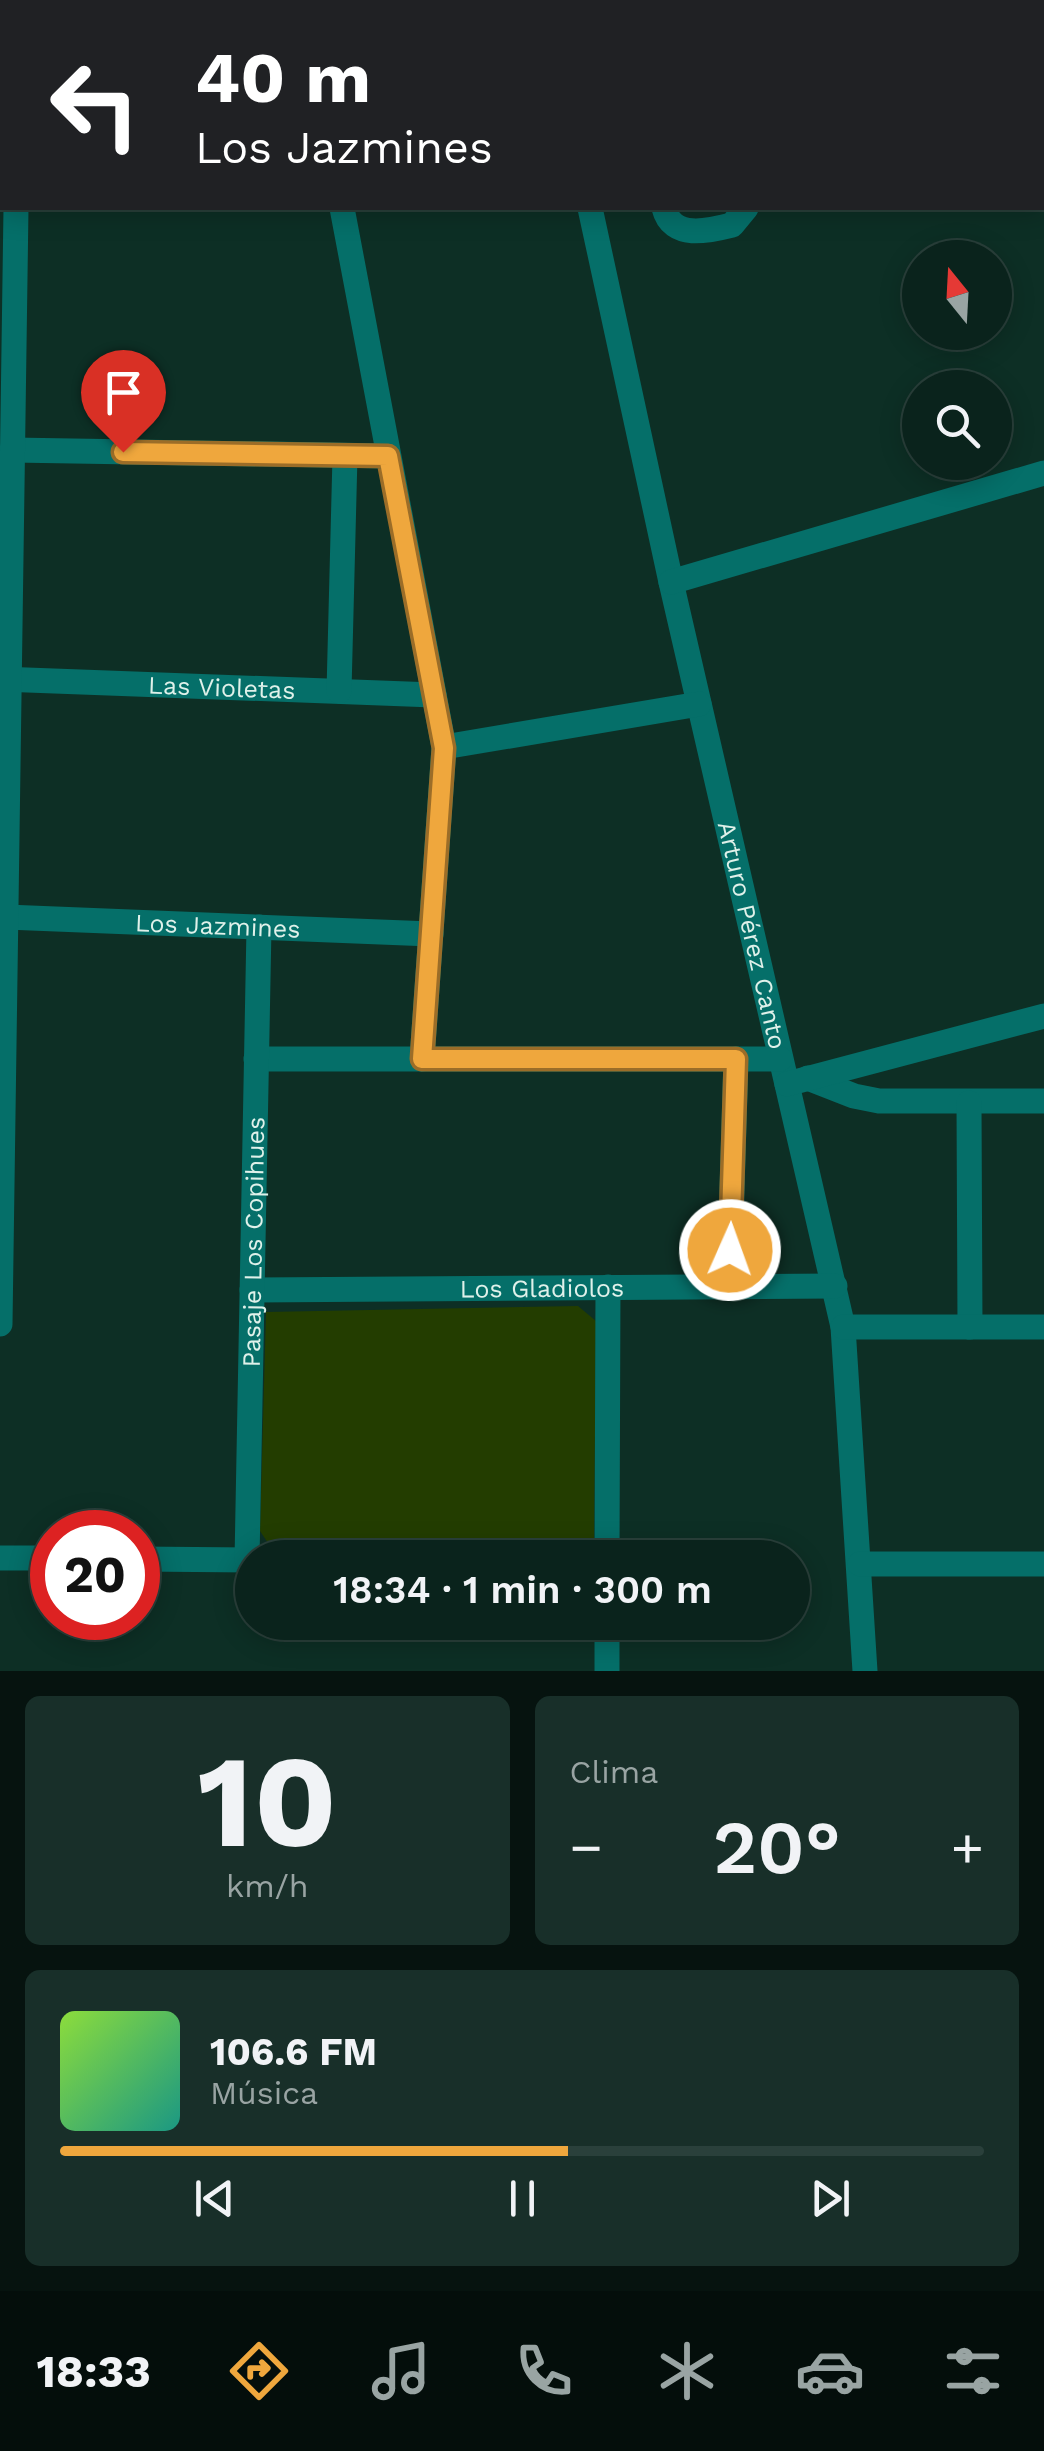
<!DOCTYPE html>
<html lang="es">
<head>
<meta charset="utf-8">
<style>
	body { margin:0; font-family:"Work Sans",sans-serif; background:#182f29; color:#f1f3f6; height:100vh; display:flex; flex-direction:column; font-size:38px; white-space:nowrap }
	* { box-sizing:border-box; margin:0 }
	p { font-size:32px; color:#99a4a3 }
	.icon { flex:none; width:55px; height:55px; fill:none; stroke:currentColor; stroke-width:2; stroke-linecap:round; stroke-linejoin:round }
	.map { position:relative; height:1671px; overflow:hidden }
	.side { display:flex; flex-direction:column; gap:25px; padding:25px; background:#06130f; flex:1 }
	.side>* { flex:none }
	.guide { position:absolute; left:0px; top:0px; width:1045px; height:210px; box-shadow:0 5px 25px #0003,0 0 0 2px #2a403b; background:#202124; color:#fff; overflow:hidden }
	.needle { width:65px; rotate:342deg }
	.controls { position:absolute; left:902px; top:240px; display:grid; gap:20px }
	.controls a { display:grid; place-items:center; width:110px; height:110px; border-radius:50%; background:#0a231c; box-shadow:0 5px 25px #0003,0 0 0 2px #2a403b; font-size:50px }
	.speed { position:absolute; left:30px; top:1510px; display:flex; gap:20px; font-size:50px; font-weight:700; text-align:center }
	.speed>* { display:grid; place-content:center; width:130px; height:130px; border-radius:50%; background:#0a231c; box-shadow:0 5px 25px #0003,0 0 0 2px #2a403b; line-height:1 }
	.speed .limit { border:15px solid #d22; background:#fff; color:#111 }
	.pin { position:absolute; display:grid; place-items:center; width:85px; height:85px; color:#fff; margin:-102px -42px; border-radius:50% 50% 50% 0; rotate:-45deg; box-shadow:0 0 10px #0007 }
	.pin .icon { rotate:45deg }
	.me { position:absolute; width:110px; margin:-55px; rotate:2deg; stroke-linejoin:round; filter:drop-shadow(0 0 8px #0008) }
	.turn { display:flex; align-items:center; gap:35px; height:210px; padding:0 30px; font-size:45px }
	.turn .icon { width:130px; height:130px; stroke-width:2.5 }
	.turn b { display:block; font-size:70px; line-height:85px }
	.big { font-size:75px; font-weight:600; line-height:1.1 }
	.side .tile { flex:1; display:flex; flex-direction:column; justify-content:center; gap:15px; min-width:0; padding:0 35px; border-radius:15px; background:#182f29 }
	.side .dial { align-items:center; gap:0 }
	.dial b { font-size:130px; line-height:1 }
	.song { display:flex; align-items:center; gap:30px }
	.cover { width:120px; height:120px; border-radius:15px; background:linear-gradient(135deg,hsl(90 70% 55%),hsl(170 70% 35%)) }
	.played { height:10px; border-radius:5px; background:linear-gradient(90deg,#efa73d 55%,#2a403b 55%) }
	.keys { display:flex; justify-content:space-around; direction:ltr }
	.heat { display:flex; justify-content:space-between; align-items:center; font-size:55px; direction:ltr }
	.side .tiles { flex:1; display:grid; gap:25px; grid-template-columns:1fr 1fr }
	.tile:last-child { grid-column:span 2 }
	.trip { position:absolute; left:235px; top:1540px; width:575px; height:100px; border-radius:50px; background:#0a231c; box-shadow:0 5px 25px #0003,0 0 0 2px #2a403b; font-weight:600; line-height:100px; text-align:center }
	.dock { display:flex; height:160px; justify-content:space-around; align-items:center; background:#040e0b; color:#99a4a3 }
	.dock .icon { width:70px; height:70px }
	.dock .active { color:#efa73d }
	.dock b { font-size:45px; color:#f1f3f6 }
	.map>svg:first-child { display:block }
	.green { fill:#233d00 }
	.lines { fill:none; stroke-linecap:round; stroke-linejoin:round }
	.minor { stroke:#056f69; stroke-width:25 }
	.route-casing { stroke:#9b6d28; stroke-width:25 }
	.route { stroke:#efa73d; stroke-width:18 }
	.labels { text-anchor:middle; dominant-baseline:central; stroke-width:8; stroke-linejoin:round; paint-order:stroke }
	.street-label { font-size:25px; fill:#dff1ea; stroke:#071410 }
</style>
</head>
<body>
<div class="map">
<svg width="1044" height="1671" viewBox="0 0 1044 1671">
	<rect width="100%" height="100%" fill="#0d2f25"/>
	<!-- green -->
	<path class="green" d="M578,1306L596,1321L594,1546L576,1554L272,1549L260,1531L266,1312Z"/>
	<g class="lines">
		<!-- minor -->
		<g class="minor">
			<path d="M318,0L319,2"/>
			<path d="M545,0V2"/>
			<path d="M23,2V0"/>
			<path d="M762,2L771,0"/>
			<path d="M342,208L444,747L422,1059"/>
			<path id="s1" d="M590,208L671,582L843,1327L865,1671"/>
			<path d="M664,208C672,240 708,231 732,225L746,208"/>
			<path d="M12,450L388,456"/>
			<path d="M671,582L1044,473"/>
			<path id="s2" d="M0,679L434,695"/>
			<path d="M339,691L345,456"/>
			<path d="M444,747L699,704"/>
			<path id="s3" d="M6,917L431,934"/>
			<path d="M256,1059H780"/>
			<path d="M808,1078L854,1096L879,1101H1044"/>
			<path d="M787,1084L1044,1016"/>
			<path d="M969,1103L970,1327"/>
			<path d="M729,1287L736,1059"/>
			<path id="s4" d="M252,1290L835,1286"/>
			<path d="M0,1324L16,208"/>
			<path d="M843,1327H1044"/>
			<path d="M0,1558H52"/>
			<path d="M607,1558L608,1287"/>
			<path d="M138,1559L252,1560"/>
			<path id="s5" d="M247,1560L259,927"/>
			<path d="M860,1564H1044"/>
			<path d="M607,1622V1671"/>
		</g>
	</g>
	<g class="lines">
		<defs>
			<path id="route" d="M123,452L388,456L444,748L422,1059H736L730,1250"/>
		</defs>
		<!-- route casing -->
		<use href="#route" class="route-casing"/>
		<!-- route -->
		<use href="#route" class="route"/>
	</g>
	<g class="labels">
		<!-- street labels -->
		<g class="street-label">
			<text stroke="none"><textPath href="#s2" startOffset="222">Las Violetas</textPath></text>
			<text stroke="none"><textPath href="#s3" startOffset="212">Los Jazmines</textPath></text>
			<text stroke="none"><textPath href="#s1" startOffset="745">Arturo Pérez Canto</textPath></text>
			<text stroke="none"><textPath href="#s5" startOffset="318">Pasaje Los Copihues</textPath></text>
			<text stroke="none"><textPath href="#s4" startOffset="290">Los Gladiolos</textPath></text>
		</g>
	</g>
</svg>
<div class="controls">
<a><svg class="needle" viewBox="-14 -14 28 28"><path d="M0-13l5 13h-10z" fill="#e53935"/><path d="M0 13l5-13h-10z" fill="#99a4a3"/></svg></a>
<a><svg class="icon" aria-label="search" viewBox="0 0 24 24"><circle cx="10" cy="10" r="6"/><path d="M15 15l6 6"/></svg></a>
</div>
<div class="speed"><div class="limit">20</div></div>
<div class="pin" style="left:123px;top:452px;background:#d93025"><svg class="icon" aria-label="arrive" viewBox="0 0 24 24"><path d="M6 21V4h12l-3 4 3 4H6"/></svg></div>
<svg class="me" style="left:730px;top:1250px" viewBox="-20 -20 40 40"><circle r="17" fill="#efa73d" stroke="#fff" stroke-width="3"/><path d="M0-11L8 9 0 5-8 9z" fill="#fff"/></svg>
<div class="trip">18:34 · 1 min · 300 m</div>
<div class="guide">
<div class="turn"><svg class="icon" aria-label="left" viewBox="0 0 24 24"><path d="M17 20v-9H6M10 6l-5 5 5 5"/></svg><div><b>40 m</b>Los Jazmines</div></div>
</div>
</div>
<section class="side">
<div class="tiles">
<div class="tile dial"><b>10</b><p>km/h</p></div>
<div class="tile"><p>Clima</p>
<div class="heat"><a>−</a><b class="big">20°</b><a>+</a></div>
</div>
<div class="tile">
<div class="song"><i class="cover"></i><div><b>106.6 FM</b><p>Música</p></div></div>
<div class="played"></div>
<div class="keys"><svg class="icon" aria-label="previous" viewBox="0 0 24 24"><path d="M18 5L8 12l10 7zM5 5v14"/></svg><svg class="icon" aria-label="pause" viewBox="0 0 24 24"><path d="M8 5v14M16 5v14"/></svg><svg class="icon" aria-label="next" viewBox="0 0 24 24"><path d="M6 5l10 7-10 7zM19 5v14"/></svg></div>
</div>
</div>
</section>
<nav class="dock">
<b>18:33</b>
<svg class="icon active" aria-label="directions" viewBox="0 0 24 24"><path d="M12 3l9 9-9 9-9-9zM9 14v-3h6M13 9l2 2-2 2"/></svg>
<svg class="icon" aria-label="music" viewBox="0 0 24 24"><path d="M9 18V5l10-2v13"/><circle cx="6" cy="18" r="3"/><circle cx="16" cy="16" r="3"/></svg>
<svg class="icon" aria-label="phone" viewBox="0 0 24 24"><path d="M5 4h4l2 5-3 2q2 4 5 5l2-3 5 2v4C11 20 4 13 5 4z"/></svg>
<svg class="icon" aria-label="climate" viewBox="0 0 24 24"><path d="M12 3v18M4 7l16 10M4 17L20 7"/></svg>
<svg class="icon" aria-label="car" viewBox="0 0 24 24"><path d="M5 17H2v-5l4-1 3-4h7l3 4 3 1v5h-3M9 17h6M6 11h13"/><circle cx="7" cy="17" r="2"/><circle cx="17" cy="17" r="2"/></svg>
<svg class="icon" aria-label="filters" viewBox="0 0 24 24"><path d="M4 7h16M4 17h16"/><circle cx="9" cy="7" r="2"/><circle cx="15" cy="17" r="2"/></svg>
</nav>
</body>
</html>
